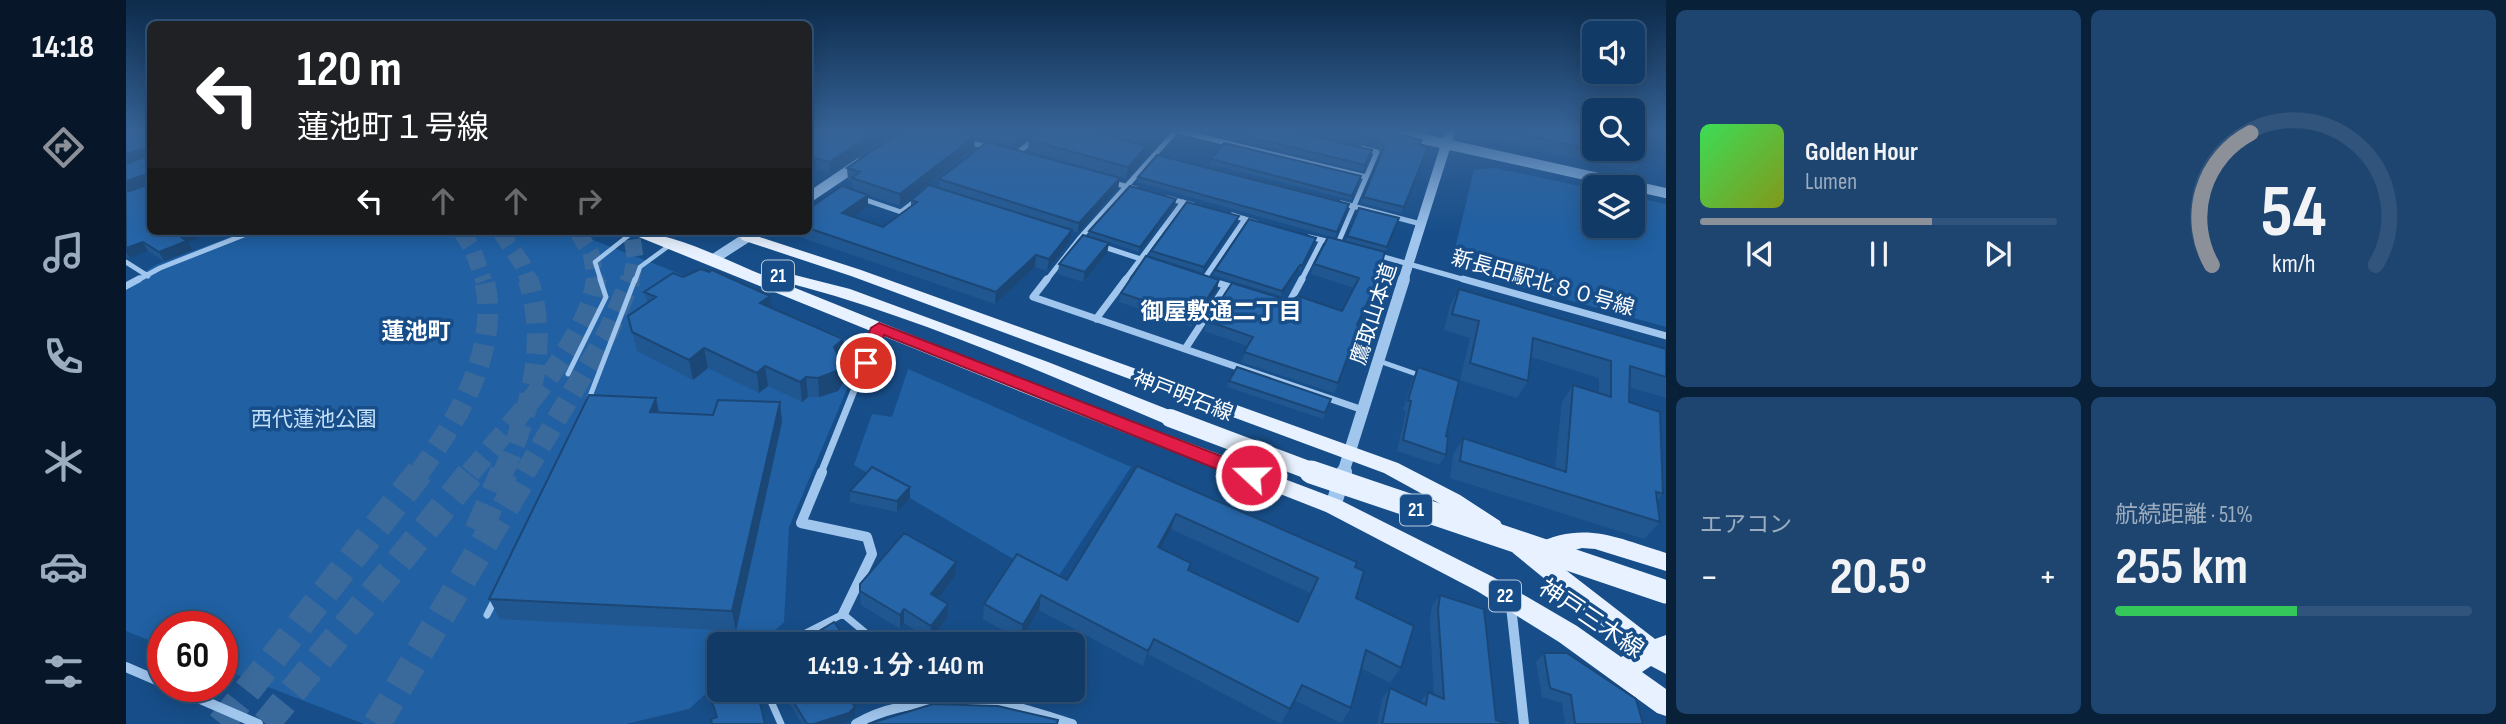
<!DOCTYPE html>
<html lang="ja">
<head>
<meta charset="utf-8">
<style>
	body { margin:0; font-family:"Sofia Sans Condensed","Noto Sans JP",sans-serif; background:#1e4570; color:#f1f3f6; height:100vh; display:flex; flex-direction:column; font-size:26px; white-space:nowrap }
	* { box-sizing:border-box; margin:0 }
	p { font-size:23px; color:#9cadc0 }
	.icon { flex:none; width:38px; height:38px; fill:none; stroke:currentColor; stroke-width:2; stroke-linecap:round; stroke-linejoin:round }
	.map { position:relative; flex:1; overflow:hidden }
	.sheet { display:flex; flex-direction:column; gap:10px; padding:10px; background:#092039; width:840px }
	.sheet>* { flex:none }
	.hud { position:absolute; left:21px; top:21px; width:665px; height:214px; border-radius:10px; box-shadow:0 4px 18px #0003,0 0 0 2px #30547b; background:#202124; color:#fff; overflow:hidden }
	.tools { position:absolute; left:1456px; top:21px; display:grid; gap:14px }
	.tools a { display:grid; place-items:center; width:63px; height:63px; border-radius:10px; background:#113a67; box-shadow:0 4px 18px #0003,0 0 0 2px #30547b; font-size:35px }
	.speed { position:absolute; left:21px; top:611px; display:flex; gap:14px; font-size:35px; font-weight:700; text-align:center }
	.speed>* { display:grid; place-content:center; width:91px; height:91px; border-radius:50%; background:#113a67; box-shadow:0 4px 18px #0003,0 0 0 2px #30547b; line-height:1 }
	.speed .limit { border:10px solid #d22; background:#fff; color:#111 }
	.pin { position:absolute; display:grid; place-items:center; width:60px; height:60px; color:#fff; margin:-30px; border:4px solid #fff; border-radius:50%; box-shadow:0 2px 7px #0007 }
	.me { position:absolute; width:77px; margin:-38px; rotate:291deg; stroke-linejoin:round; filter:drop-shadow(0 0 5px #0008) }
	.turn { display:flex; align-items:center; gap:24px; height:147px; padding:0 35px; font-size:32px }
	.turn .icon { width:91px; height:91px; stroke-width:2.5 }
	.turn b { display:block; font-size:49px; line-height:60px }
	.lanes { display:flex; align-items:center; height:66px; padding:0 35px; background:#0003; justify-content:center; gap:35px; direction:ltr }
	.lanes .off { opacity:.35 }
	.big { font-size:52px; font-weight:700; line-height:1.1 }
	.sheet .tile { flex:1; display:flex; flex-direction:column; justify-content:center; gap:10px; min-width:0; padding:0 24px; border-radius:10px; background:#1e4570 }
	.sheet .dial { align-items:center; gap:0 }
	.dial svg { height:182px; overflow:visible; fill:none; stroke:#30547b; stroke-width:7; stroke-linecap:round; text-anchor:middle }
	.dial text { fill:#f1f3f6; stroke:none }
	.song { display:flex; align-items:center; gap:21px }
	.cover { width:84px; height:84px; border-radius:10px; background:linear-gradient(135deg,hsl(130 70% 55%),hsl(70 70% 35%)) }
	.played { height:7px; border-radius:4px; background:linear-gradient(90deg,#8c9099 65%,#30547b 65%) }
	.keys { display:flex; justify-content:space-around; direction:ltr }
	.heat { display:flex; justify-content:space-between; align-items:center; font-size:38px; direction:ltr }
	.charge { height:10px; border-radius:5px; background:linear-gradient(90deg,#34c759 51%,#30547b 0) }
	.sheet .tiles { flex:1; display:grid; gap:10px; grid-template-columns:repeat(2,1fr) }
	.trip { position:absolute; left:581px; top:632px; width:378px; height:70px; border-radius:10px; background:#113a67; box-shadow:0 4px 18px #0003,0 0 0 2px #30547b; font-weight:700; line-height:70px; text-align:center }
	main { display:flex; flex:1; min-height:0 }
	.tab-bar { display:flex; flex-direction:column; width:126px; justify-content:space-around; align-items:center; background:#071729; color:#9cadc0 }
	.tab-bar .icon { width:49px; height:49px }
	.tab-bar .selected { color:#8c9099 }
	.tab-bar b { font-size:32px; color:#f1f3f6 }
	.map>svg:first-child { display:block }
	.green { fill:#2060a3 }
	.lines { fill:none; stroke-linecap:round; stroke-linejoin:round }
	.motorway-tunnel-far2 { stroke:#3a699b; stroke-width:17; stroke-dasharray:17 8; stroke-linecap:butt }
	.motorway-tunnel-far1 { stroke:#3a699b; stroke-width:21; stroke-dasharray:21 10; stroke-linecap:butt }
	.motorway-tunnel { stroke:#3a699b; stroke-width:28; stroke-dasharray:28 14; stroke-linecap:butt }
	.service-far2 { stroke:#a0c6ee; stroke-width:4.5 }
	.service-far1 { stroke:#a0c6ee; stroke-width:5 }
	.service { stroke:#a0c6ee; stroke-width:7 }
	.minor-far2 { stroke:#a0c6ee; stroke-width:5 }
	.minor-far1 { stroke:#a0c6ee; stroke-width:7 }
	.minor { stroke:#a0c6ee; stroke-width:10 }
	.tertiary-far2 { stroke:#a0c6ee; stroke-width:10 }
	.tertiary-far1 { stroke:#a0c6ee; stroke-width:12 }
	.tertiary { stroke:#a0c6ee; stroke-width:16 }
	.primary { fill:#e7f1ff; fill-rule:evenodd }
	.primary-bridge-far1 { stroke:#e7f1ff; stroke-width:18 }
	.primary-bridge { stroke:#e7f1ff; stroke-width:23 }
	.wall { fill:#215790; fill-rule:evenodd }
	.shaded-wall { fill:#1b4776 }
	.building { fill:#2665a8; stroke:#1b4776; stroke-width:2; fill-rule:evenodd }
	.route { fill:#e11d48; stroke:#92132f; stroke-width:2 }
	.labels { text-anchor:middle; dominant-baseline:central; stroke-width:7; stroke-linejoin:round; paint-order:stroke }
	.shield { fill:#174e89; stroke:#b9cadc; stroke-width:2 }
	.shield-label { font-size:19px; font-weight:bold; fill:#fff }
	.street-label { font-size:21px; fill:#fff; stroke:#174e89 }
	.park-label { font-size:21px; fill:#c5e0fa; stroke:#174e89 }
	.neighbourhood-label { font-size:23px; font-weight:bold; fill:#fff; stroke:#174e89 }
	.near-street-label { font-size:24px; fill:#fff; stroke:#174e89 }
</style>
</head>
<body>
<main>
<nav class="tab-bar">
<b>14:18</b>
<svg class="icon selected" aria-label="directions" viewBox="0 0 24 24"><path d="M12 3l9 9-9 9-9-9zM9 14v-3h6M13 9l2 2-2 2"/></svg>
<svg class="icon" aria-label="music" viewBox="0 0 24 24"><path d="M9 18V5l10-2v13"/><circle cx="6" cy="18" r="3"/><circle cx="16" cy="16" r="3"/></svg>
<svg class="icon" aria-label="phone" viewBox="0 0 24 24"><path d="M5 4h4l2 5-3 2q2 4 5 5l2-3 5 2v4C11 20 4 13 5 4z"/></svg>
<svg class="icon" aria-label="climate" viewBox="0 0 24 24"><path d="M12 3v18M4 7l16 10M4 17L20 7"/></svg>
<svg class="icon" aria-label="car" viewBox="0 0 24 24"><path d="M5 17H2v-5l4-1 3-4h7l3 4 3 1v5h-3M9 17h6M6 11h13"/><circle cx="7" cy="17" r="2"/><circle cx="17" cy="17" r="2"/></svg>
<svg class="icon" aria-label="filters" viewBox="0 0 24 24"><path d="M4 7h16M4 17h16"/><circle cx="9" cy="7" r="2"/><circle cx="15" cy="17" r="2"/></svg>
</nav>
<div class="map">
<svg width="1540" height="724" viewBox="0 0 1540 724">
	<rect width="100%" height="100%" fill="#174e89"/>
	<!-- green -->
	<path class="green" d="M1368,168L1468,189V226H1507V197L1540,204V327L1348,274L1328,253L1348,170Z
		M120,231H444L739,346L663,527L658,622L635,644H593V682L563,709L500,724H238L96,669V626H37V646L0,631V282L30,265Z
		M782,369L1005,467L928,583L728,465L746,414L766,417Z"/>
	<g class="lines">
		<!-- motorway-tunnel-far2 -->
		<path class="motorway-tunnel-far2" d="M335,231L346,248L358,281
			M374,231L397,265L403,281
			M451,231L465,253L470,281
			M505,281L509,257L505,231"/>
		<!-- motorway-tunnel-far1 -->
		<path class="motorway-tunnel-far1" d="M293,473C332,420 375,348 358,279
			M344,473C381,429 467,336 470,279
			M377,473C403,412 424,345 402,279
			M399,473L482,332L505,279"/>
		<!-- motorway-tunnel -->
		<path class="motorway-tunnel" d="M352,531L378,472
			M95,724L294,472
			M140,724L346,472
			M251,724L400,472"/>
		<!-- service-far2 -->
		<path class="service-far2" d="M475,281L469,262L507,232
			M509,281L514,267L544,245"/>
		<!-- service-far1 -->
		<path class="service-far1" d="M1253,361L1293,375
			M442,374L480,297L474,279
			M463,399L509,279"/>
		<!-- service -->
		<path class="service" d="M361,615L368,601
			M658,644L717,614L753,644
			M640,690L655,724
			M780,690L785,705"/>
		<!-- minor-far2 -->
		<path class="minor-far2" d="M1056,132L1240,177
			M839,141L865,148
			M890,154L918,132
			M984,182L1010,189
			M734,198L775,212L792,199
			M1041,198L1067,205
			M1215,203L1295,224
			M1106,215L1131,223
			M1183,237L1209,243
			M1212,243L1251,152L1236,148
			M975,246L1027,263
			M1251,255L1343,281
			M0,262L22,276
			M1078,279L1119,219
			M10,281L34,268L128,231
			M920,281L953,239L1049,132
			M998,281L1057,202
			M1175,281L1196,240"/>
		<!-- minor-far1 -->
		<path class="minor-far1" d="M921,279L907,297L1237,410
			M1337,279L1540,336
			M1085,281L1111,289
			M0,286L13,279
			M1159,304L1162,305L1176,279
			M970,319L1000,279
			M1059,349L1100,286
			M695,473L753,328"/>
		<!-- minor -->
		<path class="minor" d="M696,472L675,523L741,537L746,554L717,614
			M1385,606L1398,724
			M0,667L37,683
			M44,686L132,724
			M730,724C773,699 829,699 878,705C901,708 924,718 946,724"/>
		<!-- tertiary-far2 -->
		<path class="tertiary-far2" d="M1266,132L1540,193
			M682,198L734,163
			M586,260L631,231
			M1277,281L1324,132"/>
		<!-- tertiary-far1 -->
		<path class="tertiary-far1" d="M1217,473L1278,279"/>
		<!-- tertiary -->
		<path class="tertiary" d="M1207,506L1218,472"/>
		<!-- primary -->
		<path class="primary" d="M498,231C546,231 595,258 639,276L640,271L645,269L724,289L922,362L1051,413L1053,418L1051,423H1037C910,370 781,312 647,279L905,383L1214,500L1367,577L1451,626L1495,657L1507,651L1387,553L1384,547L1387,541L1395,538L1408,545C1458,520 1491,538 1540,553V571L1469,549L1456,548L1423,557L1529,639L1540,635V674L1525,666L1516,672L1540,689V716L1531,713L1433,642L1351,591L1200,512L893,391Z
			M621,233L735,270L1272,463L1334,495L1374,521L1377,527L1374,533L1366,536L1358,533L1320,507L1258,473L725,276L616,240L614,237L616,234Z"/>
		<!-- primary-bridge-far1 -->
		<path class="primary-bridge-far1" d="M1044,418L1190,473"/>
		<!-- primary-bridge -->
		<path class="primary-bridge" d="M1185,472L1540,592"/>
	</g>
	<!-- wall -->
	<path class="wall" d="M24,132V231H87L62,242L67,250L38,261L22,251L4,258L0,257V192L21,185V184L0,191Z
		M682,132H768L704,174L690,170Z
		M774,132H911L889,148L849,137L848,147L774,206L727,190L726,182L722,180L721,168Z
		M912,132H1027L1017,145L1021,146L1019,158L1000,179L902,151L903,140Z
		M1080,132H1172L1246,150L1237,171Z
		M1192,132H1264L1296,140L1294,146L1302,147L1275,213L1235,203L1256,154L1252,147Z
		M1377,132H1540V142L1521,138L1522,150L1508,172L1379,144Z
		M1085,159L1235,176L1225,200L1084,164Z
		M1012,177L1223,204L1209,238L1011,182Z
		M994,178L992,188L952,233L946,231L944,241L921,271L909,267L869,304L665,234L664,231H682V209L742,195V206L727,217L757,227L785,206V200L813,188V179Z
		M1050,199L1049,204L1013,252L963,236V231Z
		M1233,208L1273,218L1259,252L1219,241Z
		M1111,221L1076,272L1024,256L1025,251Z
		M983,243L981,253L957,282L932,274L933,264Z
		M1189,243L1174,271L1172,270L1155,296L1087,275L1089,270Z
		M1259,252L1231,325L1212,383L1208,393L1115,362L1122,346L1078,331L1081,321L1164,301L1216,311L1228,288L1185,274L1188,264Z
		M557,277L645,308L718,358L715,361L717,383L712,391L693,397H682L676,402L642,386L633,393L582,368L567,380L511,351L502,316L521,303L518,292Z
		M1093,280L1091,289L1066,327L993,302L995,293Z
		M1333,289L1540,349V398L1503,387V402L1537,494L1531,501L1534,522L1518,539L1324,478L1327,455L1337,438L1429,468L1436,402L1447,385L1473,393V378L1405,357L1402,381L1391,398L1334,380L1344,338L1318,330L1324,305Z
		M1292,367L1320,436V455L1313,465L1271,451L1280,411L1277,410L1287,378Z
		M1103,381L1205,399L1197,419L1101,387Z
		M530,398L533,413L587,415L654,402L656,422L610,631L374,619L363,599Z
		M1011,466L1229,567L1230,598L1275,668L1264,683L1235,668L1225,708L1215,723L1168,700L1155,724L1022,654L1017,666L913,610L894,640L857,619L858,604L941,580ZM1045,529L1184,593L1171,621L1062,570L1065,563L1035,548Z
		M724,491L784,498L771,512L724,502Z
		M829,576L812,598L821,618L804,640L778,623L774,629L735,605L734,584Z
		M1314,595L1370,720L1381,724H1251L1256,699L1264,688L1294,702L1302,692L1308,695L1304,622L1306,606Z
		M1418,653L1517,724H1439L1436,703L1416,697L1410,662Z
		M656,690H716L729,707V716L723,721L715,724H676Z"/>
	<!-- shaded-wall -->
	<path class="shaded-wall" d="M750,132H768L704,174L703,162Z
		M896,132H911L889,148L890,136Z
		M1020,132H1027L1016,146L1018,135Z
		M849,136L848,147L774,206V194Z
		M1021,146L1019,158L1000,179L1002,167Z
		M21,148L24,156L0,164V154Z
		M689,158L690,170L682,175V162Z
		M18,175L23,183L0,191V181Z
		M994,178L992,188L952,233L953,223Z
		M742,195V206L717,225L716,213Z
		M1050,199L1049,204L1013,252L1014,247Z
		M1113,216L1111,221L1076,272L1078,267Z
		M946,230L944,241L921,271L923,259Z
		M62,231H87L62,242L67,250L38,261L33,252L52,235Z
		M17,242L22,251L4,258L0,253V248Z
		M983,243L981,253L957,282L959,272Z
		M910,255L909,267L869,304L870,292Z
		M1174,265L1172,270L1155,296L1156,291Z
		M1093,280L1091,289L1066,327L1069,318Z
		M644,296L646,315L634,303Z
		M717,339L718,358L709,366L708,347Z
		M578,348L582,368L567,380L563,360Z
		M716,363L717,383L712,391L693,397L692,378Z
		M639,366L642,386L633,393L631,373Z
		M680,377L682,397L676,402L674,382Z
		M530,398L534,418L524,412Z
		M654,402L656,422L610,631L606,611Z
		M784,487V498L771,512V501Z
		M1050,514L1045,529L1027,562L1032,547Z
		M830,562L829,576L805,608V594Z
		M915,595L913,610L894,640L897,625Z
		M822,604L821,618L804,640L805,626Z
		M778,609V623L774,629V615Z
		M1028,639L1022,654L1017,666L1022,651Z
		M729,707V716L723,721L715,724H688Z"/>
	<!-- building -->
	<path class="building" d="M0,132H24V231H62L52,235L61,241L33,252L17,242L0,248V192L21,185L24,177L18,175L0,181V164L21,156L24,151L21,148L0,154Z
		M682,132H750L703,162L689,158L682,162Z
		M774,132H837L849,136L774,194L726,178L734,172L721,168Z
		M876,132H896L890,136Z
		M912,132H967L1021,146L1002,167L903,140Z
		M1104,132H1172L1246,150L1239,165Z
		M1217,132H1264L1296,140L1293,145L1302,147L1278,207L1237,197L1258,148L1254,141Z
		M1384,132H1468V149H1507V132H1521L1522,150L1514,148L1516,161Z
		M861,142L994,178L953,223L813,179Z
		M1098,143L1235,176L1226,196L1085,159Z
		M1031,155L1223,204L1211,232L1012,177Z
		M803,185L946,230L923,259L910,255L870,292L682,228V209L716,186L742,195L716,213L757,227L791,202L785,200Z
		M1004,186L1050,199L1014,247L963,231Z
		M1061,202L1113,216L1078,267L1025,251Z
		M1233,208L1273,218L1261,247L1221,236Z
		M1123,219L1190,238L1176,266L1174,265L1156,291L1089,270Z
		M957,235L983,243L959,272L933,264Z
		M1202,237L1259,252L1249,286L1231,325L1233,326L1212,383L1118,352L1127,337L1081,321L1106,283L1164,301L1172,296L1216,311L1233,278L1188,264Z
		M1020,256L1093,280L1069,318L995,293Z
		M575,269L583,272L586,270L644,296L634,303L717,339L708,347L716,363L711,371L692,378L680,377L674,382L639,366L631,373L578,348L563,360L506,332L502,316L530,297L518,292L547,273L557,277Z
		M1333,289L1540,349V377L1504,366L1503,402L1534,412L1537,494L1530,492L1534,522L1334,461L1337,438L1440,472L1447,385L1485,397V361L1407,338L1402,381L1344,363L1353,321L1326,314Z
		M1111,367L1205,399L1199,413L1103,381Z
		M1292,367L1333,381L1320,436L1322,437L1320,455L1277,440L1285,401L1282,400Z
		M463,395L530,398L524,412L587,415L592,400L654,402L606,611L363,599Z
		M1011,466L1231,562L1229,567L1238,571L1230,598L1288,626L1275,668L1240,650L1225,708L1176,685L1164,709L1028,639L1022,651L915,595L897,625L858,604L891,554L941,580ZM1050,514L1192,578L1172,622L1062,570L1065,563L1032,547Z
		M746,467L784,487L771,501L724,491Z
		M778,533L830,562L805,594L822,604L805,626L778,609L774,615L734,591V584Z
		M1314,595L1358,609L1370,720L1381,724H1256L1264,688L1300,705L1302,692L1318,699L1312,610Z
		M708,622L724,644H678L679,643L677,641Z
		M1418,653H1441L1510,699L1517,724H1449L1445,695L1424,688Z
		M598,690H631L639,724H586L585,719L591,717L584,695Z
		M660,690H716L729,707L723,713L688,724H681Z
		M807,704L872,706L932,720L931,724H742Z"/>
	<!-- sky -->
	<linearGradient id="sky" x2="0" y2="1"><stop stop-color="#0d2b4b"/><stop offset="0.56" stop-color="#366397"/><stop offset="1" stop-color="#366397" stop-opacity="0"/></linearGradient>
	<rect width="1540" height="234" fill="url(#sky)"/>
	<!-- route -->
	<path class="route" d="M753,323L1131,470L1134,475L1131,480H1118L758,335L745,367H734L732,363L745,328Z"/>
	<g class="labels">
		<!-- shield labels -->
		<g class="shield">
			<rect x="636" y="260.5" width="32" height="31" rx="5"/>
			<rect x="1274" y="494.5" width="32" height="31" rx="5"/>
			<rect x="1363" y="580.5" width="32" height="31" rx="5"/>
		</g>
		<g class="shield-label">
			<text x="652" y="276">21</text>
			<text x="1290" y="510">21</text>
			<text x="1379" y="596">22</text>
		</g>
		<!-- street labels -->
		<g class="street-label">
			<text transform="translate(1417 283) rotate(16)">新長田駅北８０号線</text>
			<text transform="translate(1248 314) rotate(-72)">鷹取山本道</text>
			<text transform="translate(1057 396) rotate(21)">神戸明石線</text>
		</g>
		<!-- park labels -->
		<g class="park-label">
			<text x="188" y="419">西代蓮池公園</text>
		</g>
		<!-- neighbourhood labels -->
		<g class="neighbourhood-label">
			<text x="1095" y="312">御屋敷通二丁目</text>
			<text x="290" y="332">蓮池町</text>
		</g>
		<!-- near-street labels -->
		<g class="near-street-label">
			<text transform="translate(1465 619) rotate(34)">神戸三木線</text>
		</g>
	</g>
</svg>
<div class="tools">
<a><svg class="icon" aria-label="sound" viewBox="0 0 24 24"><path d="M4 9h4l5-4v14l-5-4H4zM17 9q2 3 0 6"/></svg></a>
<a><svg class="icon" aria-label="search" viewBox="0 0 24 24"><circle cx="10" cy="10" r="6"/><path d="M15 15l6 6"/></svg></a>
<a><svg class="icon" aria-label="layers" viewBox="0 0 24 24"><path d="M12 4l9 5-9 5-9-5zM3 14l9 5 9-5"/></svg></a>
</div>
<div class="speed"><div class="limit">60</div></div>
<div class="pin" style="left:740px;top:363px;background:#d93025"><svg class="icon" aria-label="arrive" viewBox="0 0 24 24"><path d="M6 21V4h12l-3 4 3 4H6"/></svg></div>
<svg class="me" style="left:1125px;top:475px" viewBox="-20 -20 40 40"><circle r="17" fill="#e11d48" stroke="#fff" stroke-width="3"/><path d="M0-11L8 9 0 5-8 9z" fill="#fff"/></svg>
<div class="trip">14:19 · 1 分 · 140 m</div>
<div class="hud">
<div class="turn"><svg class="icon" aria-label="left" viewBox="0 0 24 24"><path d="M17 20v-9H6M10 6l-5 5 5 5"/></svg><div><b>120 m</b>蓮池町１号線</div></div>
<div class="lanes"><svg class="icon" aria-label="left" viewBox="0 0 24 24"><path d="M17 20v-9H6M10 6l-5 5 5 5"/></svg><svg class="icon off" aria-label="ahead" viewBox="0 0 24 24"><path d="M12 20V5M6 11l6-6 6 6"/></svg><svg class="icon off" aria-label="ahead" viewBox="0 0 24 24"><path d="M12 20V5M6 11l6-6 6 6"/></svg><svg class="icon off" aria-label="right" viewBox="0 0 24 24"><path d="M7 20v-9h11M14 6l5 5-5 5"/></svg></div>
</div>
</div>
<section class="sheet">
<div class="tiles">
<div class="tile">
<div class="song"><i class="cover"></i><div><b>Golden Hour</b><p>Lumen</p></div></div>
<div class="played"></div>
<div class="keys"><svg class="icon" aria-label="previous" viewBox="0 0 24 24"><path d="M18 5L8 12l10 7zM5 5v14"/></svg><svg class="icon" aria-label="pause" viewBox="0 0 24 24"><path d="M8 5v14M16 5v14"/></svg><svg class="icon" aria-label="next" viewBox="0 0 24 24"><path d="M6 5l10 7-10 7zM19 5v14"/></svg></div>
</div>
<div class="tile dial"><svg viewBox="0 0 100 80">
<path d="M14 69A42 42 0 1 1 86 69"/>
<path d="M14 69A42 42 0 0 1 31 11" stroke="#8c9099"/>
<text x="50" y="56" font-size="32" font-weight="700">54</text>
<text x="50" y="72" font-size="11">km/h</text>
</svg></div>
<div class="tile"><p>エアコン</p>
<div class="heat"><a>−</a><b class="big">20.5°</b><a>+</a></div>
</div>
<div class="tile"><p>航続距離 · 51%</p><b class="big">255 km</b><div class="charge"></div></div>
</div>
</section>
</main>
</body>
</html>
